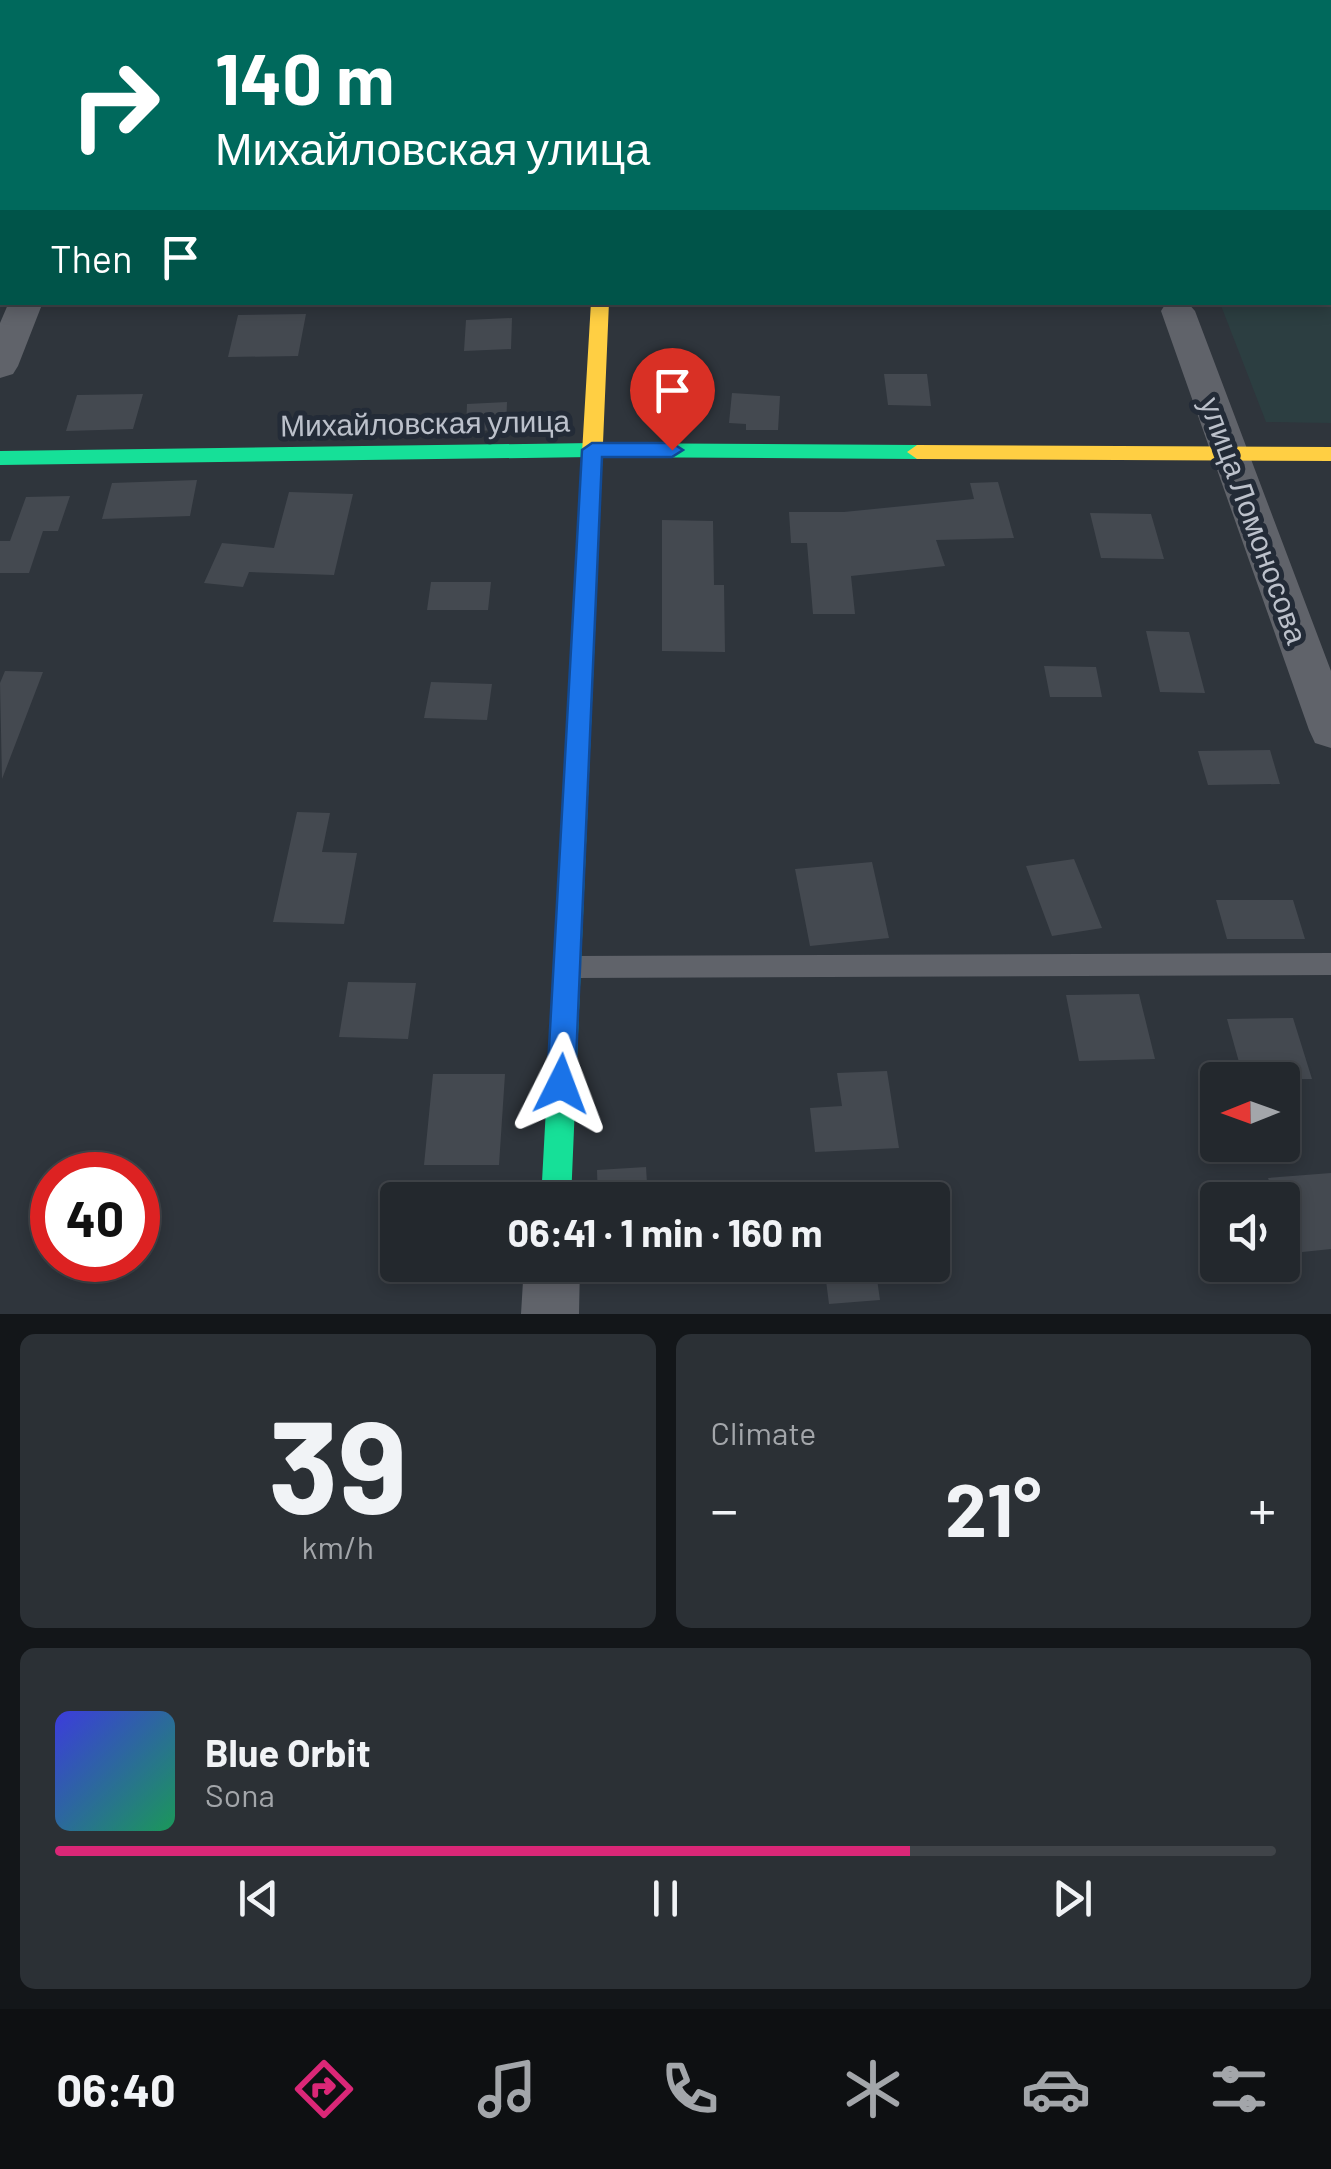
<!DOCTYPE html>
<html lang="en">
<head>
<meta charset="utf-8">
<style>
	body { margin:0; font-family:Barlow,sans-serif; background:#2b3035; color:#f1f3f6; height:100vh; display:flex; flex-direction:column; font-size:38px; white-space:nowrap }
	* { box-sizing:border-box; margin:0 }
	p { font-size:32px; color:#a3a6aa }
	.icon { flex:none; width:55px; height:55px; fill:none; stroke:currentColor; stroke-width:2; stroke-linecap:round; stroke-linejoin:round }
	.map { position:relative; height:1314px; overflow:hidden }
	.details { display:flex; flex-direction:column; gap:20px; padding:20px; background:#131619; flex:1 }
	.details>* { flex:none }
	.hud { position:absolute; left:0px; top:0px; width:1332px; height:305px; box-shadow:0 5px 15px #0003,0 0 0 2px #404449; background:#00695c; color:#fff; overflow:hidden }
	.needle { width:65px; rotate:269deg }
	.fabs { position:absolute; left:1200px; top:1062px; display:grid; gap:20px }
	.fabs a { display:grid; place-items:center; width:100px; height:100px; border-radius:10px; background:#23282d; box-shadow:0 5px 15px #0003,0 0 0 2px #404449; font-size:50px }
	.speed { position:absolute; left:30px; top:1152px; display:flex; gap:20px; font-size:50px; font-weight:700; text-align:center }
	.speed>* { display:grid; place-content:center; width:130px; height:130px; border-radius:50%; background:#23282d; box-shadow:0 5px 15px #0003,0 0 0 2px #404449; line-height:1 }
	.speed .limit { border:15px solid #d22; background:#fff; color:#111 }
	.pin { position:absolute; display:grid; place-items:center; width:85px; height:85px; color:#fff; margin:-102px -42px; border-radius:50% 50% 50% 0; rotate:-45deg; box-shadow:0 0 10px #0007 }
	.pin .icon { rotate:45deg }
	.me { position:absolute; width:110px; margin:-55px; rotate:3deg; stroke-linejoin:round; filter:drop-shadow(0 0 8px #0008) }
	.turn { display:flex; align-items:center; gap:35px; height:210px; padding:0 50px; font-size:45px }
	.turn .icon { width:130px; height:130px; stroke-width:2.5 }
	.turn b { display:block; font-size:70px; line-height:85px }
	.then { display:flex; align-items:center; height:95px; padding:0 50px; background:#0003; gap:20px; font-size:38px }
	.big { font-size:75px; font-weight:700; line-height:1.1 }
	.details .tile { flex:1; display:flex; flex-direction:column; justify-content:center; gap:15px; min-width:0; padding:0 35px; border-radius:15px; background:#2b3035 }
	.details .dial { align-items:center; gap:0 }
	.dial b { font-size:130px; line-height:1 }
	.song { display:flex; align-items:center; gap:30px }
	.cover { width:120px; height:120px; border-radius:15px; background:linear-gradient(135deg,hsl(240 70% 55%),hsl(150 70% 35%)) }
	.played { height:10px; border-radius:5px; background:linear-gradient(90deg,#db2777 70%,#404449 70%) }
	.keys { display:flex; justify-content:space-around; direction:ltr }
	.heat { display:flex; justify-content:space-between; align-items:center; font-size:55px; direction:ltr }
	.details .tiles { flex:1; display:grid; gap:20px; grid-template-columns:1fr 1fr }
	.tile:last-child { grid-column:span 2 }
	.trip { position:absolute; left:380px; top:1182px; width:570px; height:100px; border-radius:10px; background:#23282d; box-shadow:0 5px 15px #0003,0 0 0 2px #404449; font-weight:700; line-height:100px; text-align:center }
	.tab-bar { display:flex; height:160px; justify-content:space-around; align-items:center; background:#0e1012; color:#a3a6aa }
	.tab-bar .icon { width:70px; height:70px }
	.tab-bar .selected { color:#db2777 }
	.tab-bar b { font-size:45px; color:#f1f3f6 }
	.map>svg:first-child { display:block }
	.green { fill:#2c3e41 }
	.building { fill:#444950 }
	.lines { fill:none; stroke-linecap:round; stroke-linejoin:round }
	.lane { fill:#60636a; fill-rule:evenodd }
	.street { fill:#60636a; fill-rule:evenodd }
	.fast { fill:#16e098; fill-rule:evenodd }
	.slow { fill:#ffcf43; fill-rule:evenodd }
	.route { fill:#1a73e8; stroke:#114b97; stroke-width:2.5 }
	.labels { text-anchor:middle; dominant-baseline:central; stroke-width:10; stroke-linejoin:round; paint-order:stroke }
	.street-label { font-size:30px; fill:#bcc1cb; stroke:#232b37 }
</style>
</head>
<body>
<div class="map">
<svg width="1331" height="1314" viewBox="0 0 1331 1314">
	<rect width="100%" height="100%" fill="#2f353c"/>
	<!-- green -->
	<path class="green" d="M1103,0H1331V423L1266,422L1220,303L1330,302V2Z"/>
	<!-- building -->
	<path class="building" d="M306,314L298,356L228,357L238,315Z
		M512,318L511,349L464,351L466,320Z
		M884,374H927L931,406L888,405Z
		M732,393L780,396L778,430H746V424L729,423Z
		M143,394L133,429L66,431L77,395Z
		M507,402L506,430L466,431L467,404Z
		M197,480L190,516L102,519L112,483Z
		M998,482L1014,538L936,540L945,566L851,576L855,614H813L807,543H791L789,512H844L974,499L970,483Z
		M289,492L353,494L334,575L249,572L243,587L204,583L222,543L274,548Z
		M70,496L58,531H43L29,573H0V541H10L26,497Z
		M1090,513L1151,514L1164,559L1101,558Z
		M662,520L713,521L714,585H724L725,652L662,651Z
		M431,582H491L488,610H427Z
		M1146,631L1189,632L1205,693L1160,692Z
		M1044,666L1096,667L1102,697H1050Z
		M5,671L43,672L2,779L0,683Z
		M431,682L492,684L487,720L424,718Z
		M1270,750L1280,784L1208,785L1198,751Z
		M297,812L330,813L322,852L357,853L344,924L273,922Z
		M1074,859L1102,928L1052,936L1026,866Z
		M872,862L889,938L810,946L795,869Z
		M1216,900H1293L1305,939H1227Z
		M348,982L416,983L408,1039L339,1037Z
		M1139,994L1155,1059L1079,1061L1066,995Z
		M1293,1018L1312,1079L1244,1080L1227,1019Z
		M887,1071L899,1148L815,1152L810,1108L842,1106L837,1073Z
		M433,1074H505L499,1165H424Z
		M646,1167L648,1200H598L597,1170Z
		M1331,1173V1249L1293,1253L1282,1221V1200H1276L1268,1178Z
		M824,1265H875L880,1300L829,1304Z"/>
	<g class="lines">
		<!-- lane -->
		<path class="lane" d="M1057,0H1069L1070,2H1058Z
			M1331,953V975L574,978L566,974L562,967L566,960L574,956Z"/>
		<!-- street -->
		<path class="street" d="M601,0H629V2H602Z
			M9,302H43L18,366L13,374L0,378V323Z
			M1187,302L1195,311L1331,671V748L1315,743L1309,730L1161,311L1166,303Z
			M524,1265H580L579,1314H521Z"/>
		<!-- fast -->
		<path class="fast" d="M592,443L917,445L927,452L917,459L592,457L0,465V451Z
			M588,529L599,537L571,1200H541L577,537Z"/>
		<!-- slow -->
		<path class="slow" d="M591,302H609L599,537L588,545L577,537Z
			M917,445L1331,447V461L917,459L907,452Z"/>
	</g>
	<!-- route -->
	<path class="route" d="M592,443H672L683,450L672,457H602L575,1084L571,1093L561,1097L551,1093L547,1084L582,450Z"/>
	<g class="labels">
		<!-- street labels -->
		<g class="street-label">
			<text transform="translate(425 422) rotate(-1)">Михайловская улица</text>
			<text transform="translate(1255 520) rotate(70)">улица Ломоносова</text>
		</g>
	</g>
</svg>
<div class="fabs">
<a><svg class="needle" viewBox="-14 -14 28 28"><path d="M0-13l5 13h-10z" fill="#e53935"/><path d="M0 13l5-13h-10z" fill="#a3a6aa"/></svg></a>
<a><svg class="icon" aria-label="sound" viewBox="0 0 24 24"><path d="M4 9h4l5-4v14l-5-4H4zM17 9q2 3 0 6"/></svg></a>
</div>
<div class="speed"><div class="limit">40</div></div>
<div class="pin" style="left:672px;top:450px;background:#d93025"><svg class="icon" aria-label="arrive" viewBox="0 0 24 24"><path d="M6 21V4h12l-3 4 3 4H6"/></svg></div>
<svg class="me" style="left:561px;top:1084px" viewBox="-20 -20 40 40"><path d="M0-17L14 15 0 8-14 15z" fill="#1a73e8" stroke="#fff" stroke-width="4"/></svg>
<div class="trip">06:41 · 1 min · 160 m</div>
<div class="hud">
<div class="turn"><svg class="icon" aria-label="right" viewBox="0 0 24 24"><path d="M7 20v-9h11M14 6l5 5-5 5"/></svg><div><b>140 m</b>Михайловская улица</div></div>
<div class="then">Then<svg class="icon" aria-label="arrive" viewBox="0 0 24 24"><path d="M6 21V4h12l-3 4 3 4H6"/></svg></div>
</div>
</div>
<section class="details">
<div class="tiles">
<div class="tile dial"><b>39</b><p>km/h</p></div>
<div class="tile"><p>Climate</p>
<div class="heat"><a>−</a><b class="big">21°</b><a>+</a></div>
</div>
<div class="tile">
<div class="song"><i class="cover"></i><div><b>Blue Orbit</b><p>Sona</p></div></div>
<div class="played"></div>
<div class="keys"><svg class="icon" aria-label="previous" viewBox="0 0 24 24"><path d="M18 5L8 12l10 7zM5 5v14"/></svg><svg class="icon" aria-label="pause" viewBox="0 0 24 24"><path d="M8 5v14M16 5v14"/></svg><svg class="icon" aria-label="next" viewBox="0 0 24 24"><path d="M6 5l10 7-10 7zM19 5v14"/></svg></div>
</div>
</div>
</section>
<nav class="tab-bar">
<b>06:40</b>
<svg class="icon selected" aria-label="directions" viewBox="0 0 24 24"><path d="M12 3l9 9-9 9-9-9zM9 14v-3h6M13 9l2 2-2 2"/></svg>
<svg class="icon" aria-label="music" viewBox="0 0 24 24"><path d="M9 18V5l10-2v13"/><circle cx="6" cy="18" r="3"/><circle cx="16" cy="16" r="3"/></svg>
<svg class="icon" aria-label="phone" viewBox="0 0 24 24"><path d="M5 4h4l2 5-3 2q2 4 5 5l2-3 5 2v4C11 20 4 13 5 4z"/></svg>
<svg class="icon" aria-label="climate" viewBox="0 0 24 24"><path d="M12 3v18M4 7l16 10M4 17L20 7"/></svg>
<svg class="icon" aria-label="car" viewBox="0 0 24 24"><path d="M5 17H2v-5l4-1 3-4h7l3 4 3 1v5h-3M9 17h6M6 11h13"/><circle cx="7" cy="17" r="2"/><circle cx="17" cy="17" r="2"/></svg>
<svg class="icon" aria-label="filters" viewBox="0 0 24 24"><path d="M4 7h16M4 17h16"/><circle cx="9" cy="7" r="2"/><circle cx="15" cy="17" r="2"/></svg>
</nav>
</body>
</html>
